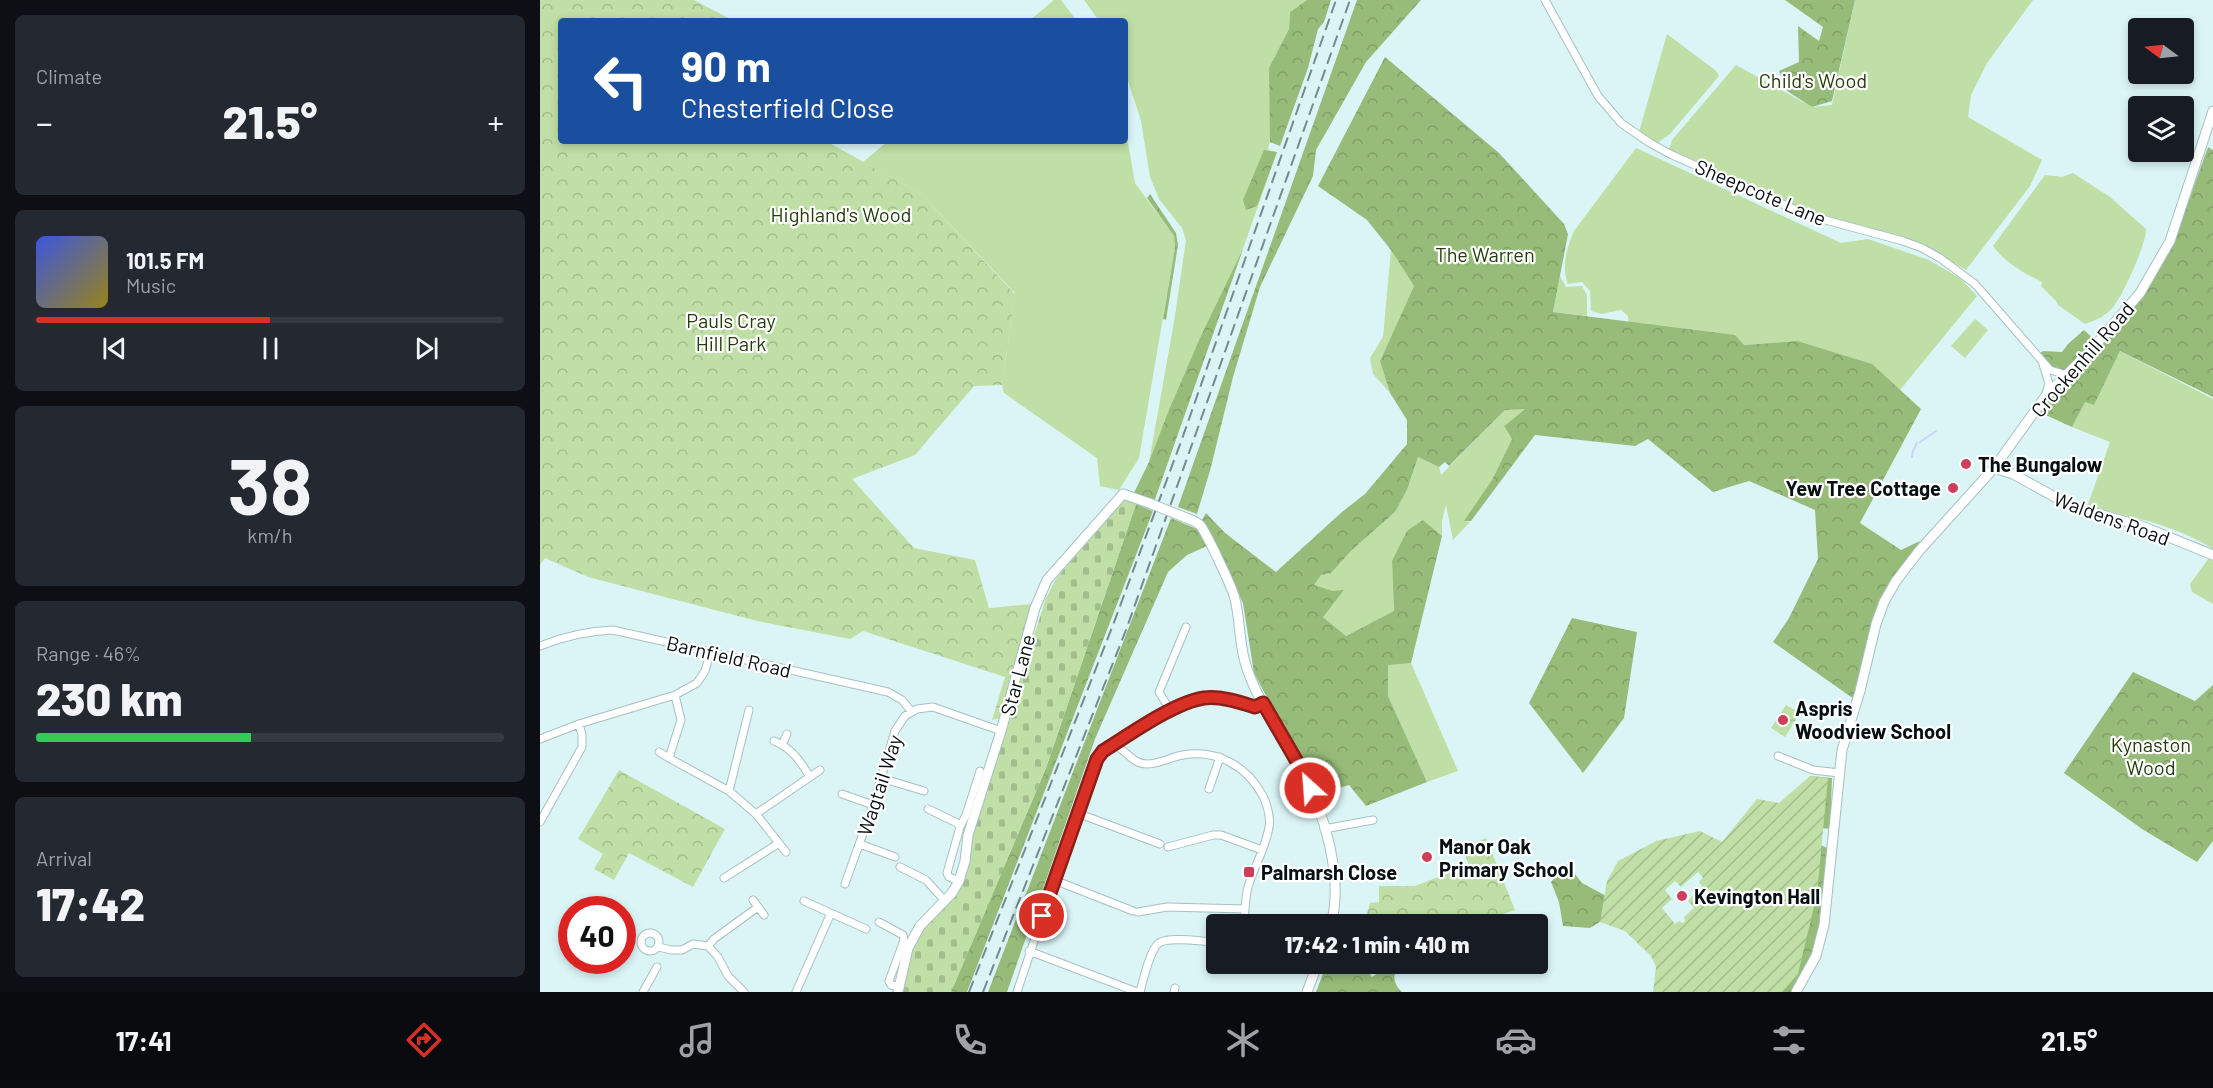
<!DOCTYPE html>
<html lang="en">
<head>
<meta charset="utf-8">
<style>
	body { margin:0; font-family:Barlow,sans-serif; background:#242831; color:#f1f3f6; height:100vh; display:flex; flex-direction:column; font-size:22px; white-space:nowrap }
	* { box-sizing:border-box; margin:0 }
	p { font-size:20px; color:#9ea1a6 }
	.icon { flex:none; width:33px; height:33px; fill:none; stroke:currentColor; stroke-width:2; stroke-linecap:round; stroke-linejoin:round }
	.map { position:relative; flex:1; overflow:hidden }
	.sheet { display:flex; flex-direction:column; gap:15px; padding:15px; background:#0d0f14; width:540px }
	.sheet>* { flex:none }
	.hud { position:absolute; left:18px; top:18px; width:570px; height:126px; border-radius:6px; box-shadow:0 3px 9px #0003; background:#1a4fa0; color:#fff; overflow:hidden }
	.needle { width:39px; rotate:285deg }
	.buttons { position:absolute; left:1588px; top:18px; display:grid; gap:12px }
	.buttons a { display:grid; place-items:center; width:66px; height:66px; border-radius:6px; background:#171b24; box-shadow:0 3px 9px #0003; font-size:30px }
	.speed { position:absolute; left:18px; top:896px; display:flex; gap:12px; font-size:30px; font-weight:700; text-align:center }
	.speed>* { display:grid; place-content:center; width:78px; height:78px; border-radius:50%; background:#171b24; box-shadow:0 3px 9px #0003; line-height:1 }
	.speed .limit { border:9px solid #d22; background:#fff; color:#111 }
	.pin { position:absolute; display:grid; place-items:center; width:51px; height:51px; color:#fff; margin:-26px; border:3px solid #fff; border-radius:50%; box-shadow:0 2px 6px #0007 }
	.me { position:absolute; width:66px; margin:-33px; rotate:334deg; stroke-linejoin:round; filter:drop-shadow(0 0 4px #0008) }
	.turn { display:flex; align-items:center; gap:21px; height:126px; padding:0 24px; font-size:27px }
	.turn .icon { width:78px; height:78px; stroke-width:2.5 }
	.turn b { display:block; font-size:42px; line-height:51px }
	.big { font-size:45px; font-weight:800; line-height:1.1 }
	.sheet .widget { flex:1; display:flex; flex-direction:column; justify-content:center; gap:9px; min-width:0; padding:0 21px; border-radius:9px; background:#242831 }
	.sheet .dial { align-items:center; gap:0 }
	.dial b { font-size:78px; line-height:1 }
	.song { display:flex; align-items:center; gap:18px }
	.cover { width:72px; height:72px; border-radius:9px; background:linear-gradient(135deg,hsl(230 70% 55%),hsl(50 70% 35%)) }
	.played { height:6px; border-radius:3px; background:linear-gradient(90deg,#d93025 50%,#363941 50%) }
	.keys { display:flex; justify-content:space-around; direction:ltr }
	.heat { display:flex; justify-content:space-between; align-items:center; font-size:33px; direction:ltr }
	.charge { height:9px; border-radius:4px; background:linear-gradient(90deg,#34c759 46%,#363941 0) }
	.trip { position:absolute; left:666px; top:914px; width:342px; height:60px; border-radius:6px; background:#171b24; box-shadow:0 3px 9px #0003; font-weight:800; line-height:60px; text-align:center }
	.menu { display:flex; height:96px; justify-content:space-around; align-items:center; background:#090b0e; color:#9ea1a6 }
	.menu .icon { width:42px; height:42px }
	.menu .selected { color:#d93025 }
	.menu b { font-size:27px; color:#f1f3f6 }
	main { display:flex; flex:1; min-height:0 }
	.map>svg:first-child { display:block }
	.grass { fill:#bfdfa6 }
	.forest { fill:url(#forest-crowns) }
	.cemetery { fill:url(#cemetery-stones) }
	.park { fill:url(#park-crowns) }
	.garden { fill:url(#garden-furrows); fill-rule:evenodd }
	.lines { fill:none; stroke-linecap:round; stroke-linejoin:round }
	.stream { stroke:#c7d5fe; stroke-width:2 }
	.street-casing { stroke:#a7c0c2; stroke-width:9 }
	.secondary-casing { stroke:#a7c0c2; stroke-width:11 }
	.street { stroke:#fff; stroke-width:7 }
	.secondary { stroke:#fff; stroke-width:9 }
	.rail { stroke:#788a8c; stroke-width:2; stroke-dasharray:12 6; stroke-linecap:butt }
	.secondary-bridge-casing { stroke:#a7c0c2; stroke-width:11; stroke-linecap:butt }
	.secondary-bridge { stroke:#fff; stroke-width:9 }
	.route-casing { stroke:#8d1f18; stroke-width:15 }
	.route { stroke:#d93025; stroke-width:10 }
	.poi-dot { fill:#ce3e5b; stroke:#fff; stroke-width:2 }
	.labels { text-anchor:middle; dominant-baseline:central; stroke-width:4.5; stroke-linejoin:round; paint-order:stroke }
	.park-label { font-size:20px; fill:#263d0e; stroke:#fff }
	.street-label { font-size:20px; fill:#071011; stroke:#fff }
	.poi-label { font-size:20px; font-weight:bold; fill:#071011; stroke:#fff; text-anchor:start }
</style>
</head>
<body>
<main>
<section class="sheet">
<div class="widget"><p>Climate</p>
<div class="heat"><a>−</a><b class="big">21.5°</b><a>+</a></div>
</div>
<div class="widget">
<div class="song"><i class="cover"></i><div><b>101.5 FM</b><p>Music</p></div></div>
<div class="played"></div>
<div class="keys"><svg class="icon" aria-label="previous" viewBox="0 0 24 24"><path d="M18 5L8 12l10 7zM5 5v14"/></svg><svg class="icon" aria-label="pause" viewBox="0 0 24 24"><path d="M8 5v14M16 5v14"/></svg><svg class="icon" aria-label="next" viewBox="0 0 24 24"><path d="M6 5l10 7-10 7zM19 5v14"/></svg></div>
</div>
<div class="widget dial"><b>38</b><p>km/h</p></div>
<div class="widget"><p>Range · 46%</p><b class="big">230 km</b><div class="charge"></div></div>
<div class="widget"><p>Arrival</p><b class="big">17:42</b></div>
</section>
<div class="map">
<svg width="1673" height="992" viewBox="0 0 1673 992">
	<defs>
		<pattern id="forest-crowns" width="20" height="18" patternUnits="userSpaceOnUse" patternTransform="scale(1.5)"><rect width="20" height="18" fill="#97bb79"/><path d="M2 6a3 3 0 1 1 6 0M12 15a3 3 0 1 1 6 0" fill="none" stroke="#81a068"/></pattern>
		<pattern id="cemetery-stones" width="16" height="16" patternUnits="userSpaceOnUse" patternTransform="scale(1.5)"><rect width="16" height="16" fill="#bfdfa6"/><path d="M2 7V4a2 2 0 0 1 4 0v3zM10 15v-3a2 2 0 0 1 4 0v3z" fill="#a3be8e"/></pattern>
		<pattern id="park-crowns" width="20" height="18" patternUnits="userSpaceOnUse" patternTransform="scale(1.5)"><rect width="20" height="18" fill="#bfdfa6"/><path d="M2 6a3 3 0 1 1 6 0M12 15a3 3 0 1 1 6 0" fill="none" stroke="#a3be8e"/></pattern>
		<pattern id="garden-furrows" width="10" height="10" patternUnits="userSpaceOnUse" patternTransform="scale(1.5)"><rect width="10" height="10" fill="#bfdfa6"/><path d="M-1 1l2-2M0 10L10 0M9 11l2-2" fill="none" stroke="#a3be8e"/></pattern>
	</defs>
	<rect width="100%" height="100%" fill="#dbf5f7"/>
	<!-- grass -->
	<path class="grass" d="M514,0H521L537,21H489Z
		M544,0H767L750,12L749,29L729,68L732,133L728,150L737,152L614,502L593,495L609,462L634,322L646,240L642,228L619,199L610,177L601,121L585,71V21H559Z
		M1315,0H1493L1447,63L1431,95L1428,117L1502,160L1490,186L1426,270L1378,242L1280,216L1129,150L1132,140L1196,65L1272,107L1292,105Z
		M1127,34L1175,70L1179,76L1130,134L1116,144L1099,132Z
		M585,126L595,183L634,236L635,247L599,458L579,490L560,486L557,458L464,393L462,385L475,293L381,194L323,162L348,141H585Z
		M1096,148L1301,243L1328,239L1389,260L1421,279L1437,296L1360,390L1257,341L1204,345L1089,327L1088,316L1081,310L1061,314L1051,311L1050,291L1042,282L1028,284C1021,267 1027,247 1034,231Z
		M1533,173L1570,197L1606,229C1607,242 1583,296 1573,307C1566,316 1556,320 1545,324L1518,305L1516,301L1501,286L1502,282C1484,273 1465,263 1453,246L1505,175L1522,177Z
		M851,250L874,286L840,361L850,393L833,374L830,358L843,337Z
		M1020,276L1026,287L1042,286L1047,295V316L1013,312Z
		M1435,319L1448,330L1425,358L1411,346Z
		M1580,351L1673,399V549C1636,525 1590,516 1547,507L1570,442L1532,427L1545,401L1554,405Z
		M986,408L964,426L972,439L952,480L925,521L930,522L913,540L906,505L902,521V536L883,520L852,561L854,612L806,636L783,617L793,591L773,586L781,574L791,573L812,550L855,512L867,490L878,457L899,467L901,475L965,410Z
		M1669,558L1673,560V604L1652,592L1650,584Z
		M871,663L918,771L887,782L848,696V664Z"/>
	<!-- forest -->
	<path class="forest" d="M767,0H791L784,22L778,29L768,68L740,146L730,142L729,68L749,29L750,12Z
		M817,0H881L826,62L776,150L773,176L720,287L693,377L671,467L657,514L638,507Z
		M1245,0H1315L1292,101L1272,107L1247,91L1239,71L1259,62L1258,26L1279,41L1283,27Z
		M845,57L959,153L1024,224L1028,234L1013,312L1195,335L1204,345L1257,341L1332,364L1381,409L1320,523L1361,550L1380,541L1343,597L1314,699L1233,642L1249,618L1278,559L1275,510L1209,481L1173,492L1108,439L1095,446L995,435L931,521H924L952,480L972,439L964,426L985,409L965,410L909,466L905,462L899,467L878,457L867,490L855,512L812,550L791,573L781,575L774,585L793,591L804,590L783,617L806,636L854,611L852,561L867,531L883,520L902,536L871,663L848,665V696L887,782L826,806L809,785L778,794L714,673L703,603L675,543L662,520L666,513L685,533L736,572L802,512L825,494L867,444V420L850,393L840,361L874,286L851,250L827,220L778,186Z
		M1668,147L1673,150V397L1580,351L1554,405L1545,402L1532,427L1497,411L1603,294L1633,245Z
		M724,150L737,152L717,206L706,210L703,200Z
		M610,194L636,233L638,245L626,320L623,319L635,247L634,236L607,198Z
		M703,249L614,502L593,495L609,462L629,410L660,338Z
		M1544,330L1555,340L1527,372L1511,368L1499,354L1503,351L1522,352L1528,344Z
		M596,504L613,511L427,992H411L506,768Z
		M631,518L657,529L667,546L647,555L628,572L555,739L467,992H448Z
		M1032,618L1097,632L1084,718L1043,773L989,703Z
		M1593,672L1655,701L1673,685V841L1657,862L1602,829L1524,773Z
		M1270,776L1292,778L1290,829L1274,827L1272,842L1288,848L1282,920L1272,954L1252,992H1239Z
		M1027,864L1042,883L1068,897L1066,918L1050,928L1023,926L1019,902L1011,882Z
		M787,963H820L832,977L853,963H859C852,974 853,984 862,992H776Z"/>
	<!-- cemetery -->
	<path class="cemetery" d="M583,500L596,504L506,768L411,992H363L372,950L384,925L410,901L506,598L516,579Z"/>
	<!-- park -->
	<path class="park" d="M0,0H154L194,21H21V141H286L381,194L475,294L462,385L434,386L375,455L312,479L374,548L435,560L449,608L493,604L461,718L452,720L465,677L323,631L310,639L217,621L48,577L5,558L0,565Z
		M1246,705L1260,713L1245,737L1231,728Z
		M79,770L185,829L153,887L89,853L74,880L54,869L63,854L38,839Z
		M946,838L975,910L933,924H824L830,903L839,902V886H875L929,865L922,847Z"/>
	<!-- garden -->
	<path class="garden" d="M1270,776L1288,778L1277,894L1258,974L1242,992H1113L1116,967L1111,956L1085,931L1060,922L1067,881L1078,861L1116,841L1160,831L1182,842L1217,799L1239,803ZM1158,872L1163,878L1159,882L1162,886L1148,901L1154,908L1144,917L1145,921L1143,923L1139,921L1135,924L1122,908L1132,899L1125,890L1135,881L1141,887Z"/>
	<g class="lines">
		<!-- stream -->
		<path class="stream" d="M1380,442L1396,431
			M1372,457L1373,451L1377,443"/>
		<defs>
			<path id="street" d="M1005,0L1058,96L1081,123L1110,143L1132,155L1267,215L1363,241L1382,248L1400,258L1435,284L1510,370L1527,375
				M1503,364L1509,384L1505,396
				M0,646C25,636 46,631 73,630L348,692L362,700L371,711
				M135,695L141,720L129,758L189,791L216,814L246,852
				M630,710L619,692L646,627
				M0,739L39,724L135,695L157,683L165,671L171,651
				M234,741C252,748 261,762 270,777
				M242,745L247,734
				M573,745C587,749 591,764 607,764C619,764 631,757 643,755C677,749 707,766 723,796C727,805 731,816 729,827C726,847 714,867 708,887C705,899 705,912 704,924
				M119,752L129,758
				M1238,756L1273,770L1300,773
				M341,778L384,791
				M669,789L680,757
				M189,791L209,710
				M302,794L333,805
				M388,809L417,823L420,827L407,873L409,877L419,881
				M537,813L620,844
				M216,814L280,770
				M0,822L42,747V735L39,724
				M420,827L426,815L440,771
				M784,829L833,820
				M320,844L355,857
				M628,847L673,835H681L722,850
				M360,867L386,880L405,901
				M184,878L239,843
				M514,880L593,911
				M305,884L333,805L355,731L365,716L377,709L393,707L461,731
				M213,900L224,915
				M264,901L326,929
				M598,912L627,907L705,909
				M339,922L363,935L364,940L349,981L351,985L360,987
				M101 942a9 9 0 1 1 18 0a9 9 0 1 1-18 0Z
				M168,946L174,939L218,907
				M119,947L131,950H142L153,944L168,946L178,957L188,976L204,992
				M489,951L597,992
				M103,992L117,967
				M256,992L291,913
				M477,992L537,813L557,759L563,751C589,735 635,702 664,698C681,696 699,702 715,707L723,703
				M600,992C603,981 610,949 619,943C629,936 664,942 676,942
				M634,992L635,988"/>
			<path id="secondary" d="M1454,468L1473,474L1522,501L1547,511L1599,525L1673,555
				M644,517C649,519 656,521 660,525C666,532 693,589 695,599C700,619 699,641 705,662C716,701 743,735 762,770C784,812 804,878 791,924
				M358,992L368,948L380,926L412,893L419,881L425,861L428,835L461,731L495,608L507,580L583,494L609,503
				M767,992L778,963
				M1256,992L1276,956L1284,925L1302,750L1320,691L1336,624L1344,602L1356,581L1379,551L1454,468L1505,397L1552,349L1600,293L1630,241L1673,111"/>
		</defs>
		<!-- street casing -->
		<use href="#street" class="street-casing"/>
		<!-- secondary casing -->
		<use href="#secondary" class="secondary-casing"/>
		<!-- street -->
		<use href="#street" class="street"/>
		<!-- secondary -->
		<use href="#secondary" class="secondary"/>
		<!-- rail -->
		<path class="rail" d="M429,992L573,625L642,439L796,0
			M443,992L586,630L810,0"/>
		<defs>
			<path id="secondary-bridge" d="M609,503L644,517"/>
		</defs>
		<!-- secondary-bridge casing -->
		<use href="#secondary-bridge" class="secondary-bridge-casing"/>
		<!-- secondary-bridge -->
		<use href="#secondary-bridge" class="secondary-bridge"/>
	</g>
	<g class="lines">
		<defs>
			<path id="route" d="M502,916L557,759L563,751C589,735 635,702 664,698C681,696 699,702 715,707L723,703L763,772L770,788"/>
		</defs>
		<!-- route casing -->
		<use href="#route" class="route-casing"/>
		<!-- route -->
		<use href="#route" class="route"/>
	</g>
	<!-- markers -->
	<g class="poi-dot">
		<circle cx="1426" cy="464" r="6"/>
		<circle cx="1413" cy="488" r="6"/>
		<circle cx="1243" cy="720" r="6"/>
		<circle cx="887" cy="857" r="6"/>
		<rect x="703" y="866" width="12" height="12" rx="3"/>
		<circle cx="1142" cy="896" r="6"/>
	</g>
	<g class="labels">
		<!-- park labels -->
		<g class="park-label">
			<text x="1273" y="80">Child's Wood</text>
			<text x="301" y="214">Highland's Wood</text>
			<text x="945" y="254">The Warren</text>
			<text x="191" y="320">Pauls Cray<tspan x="191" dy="23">Hill Park</tspan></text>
			<text x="1611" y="744">Kynaston<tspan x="1611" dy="23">Wood</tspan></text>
		</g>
		<!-- street labels -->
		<g class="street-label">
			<text transform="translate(1221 192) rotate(23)">Sheepcote Lane</text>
			<text transform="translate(1542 359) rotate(-49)">Crockenhill Road</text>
			<text transform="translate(1572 518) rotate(20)">Waldens Road</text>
			<text transform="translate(189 656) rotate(13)">Barnfield Road</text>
			<text transform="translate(477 675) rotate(-75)">Star Lane</text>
			<text transform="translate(339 785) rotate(-72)">Wagtail Way</text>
		</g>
		<!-- poi labels -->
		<g class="poi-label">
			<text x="1438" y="464">The Bungalow</text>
			<text x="1401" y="488" text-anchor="end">Yew Tree Cottage</text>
			<text x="1255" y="708">Aspris<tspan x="1255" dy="23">Woodview School</tspan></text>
			<text x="899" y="846">Manor Oak<tspan x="899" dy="23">Primary School</tspan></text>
			<text x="721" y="872">Palmarsh Close</text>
			<text x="1154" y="896">Kevington Hall</text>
		</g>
	</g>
</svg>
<div class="buttons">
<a><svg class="needle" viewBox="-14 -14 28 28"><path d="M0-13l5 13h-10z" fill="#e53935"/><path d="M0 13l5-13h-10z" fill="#9ea1a6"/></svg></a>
<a><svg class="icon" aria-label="layers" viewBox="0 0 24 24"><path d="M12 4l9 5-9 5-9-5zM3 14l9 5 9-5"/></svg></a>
</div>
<div class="speed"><div class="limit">40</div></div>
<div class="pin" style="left:502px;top:916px;background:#d93025"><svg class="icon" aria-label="arrive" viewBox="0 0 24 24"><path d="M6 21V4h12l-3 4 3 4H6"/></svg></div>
<svg class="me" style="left:770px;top:788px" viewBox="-20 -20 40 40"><circle r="17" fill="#d93025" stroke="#fff" stroke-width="3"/><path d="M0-11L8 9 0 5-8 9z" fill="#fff"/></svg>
<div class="trip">17:42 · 1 min · 410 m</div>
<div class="hud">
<div class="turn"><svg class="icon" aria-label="left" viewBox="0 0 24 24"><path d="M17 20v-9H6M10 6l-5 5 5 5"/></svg><div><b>90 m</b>Chesterfield Close</div></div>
</div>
</div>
</main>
<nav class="menu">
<b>17:41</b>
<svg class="icon selected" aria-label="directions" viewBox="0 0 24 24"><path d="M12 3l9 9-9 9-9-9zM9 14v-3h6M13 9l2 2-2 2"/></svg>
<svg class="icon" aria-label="music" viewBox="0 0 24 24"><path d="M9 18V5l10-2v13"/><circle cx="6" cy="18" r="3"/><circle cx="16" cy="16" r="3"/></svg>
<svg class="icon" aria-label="phone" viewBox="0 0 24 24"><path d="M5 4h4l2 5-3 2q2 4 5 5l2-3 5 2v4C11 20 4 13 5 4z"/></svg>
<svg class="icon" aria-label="climate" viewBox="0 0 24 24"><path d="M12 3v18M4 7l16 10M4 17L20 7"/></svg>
<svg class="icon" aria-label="car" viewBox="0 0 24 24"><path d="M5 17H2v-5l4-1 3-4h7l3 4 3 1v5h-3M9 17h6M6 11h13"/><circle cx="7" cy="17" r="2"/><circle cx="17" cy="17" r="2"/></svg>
<svg class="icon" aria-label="filters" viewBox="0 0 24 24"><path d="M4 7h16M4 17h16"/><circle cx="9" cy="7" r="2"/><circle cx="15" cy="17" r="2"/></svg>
<b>21.5°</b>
</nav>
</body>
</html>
